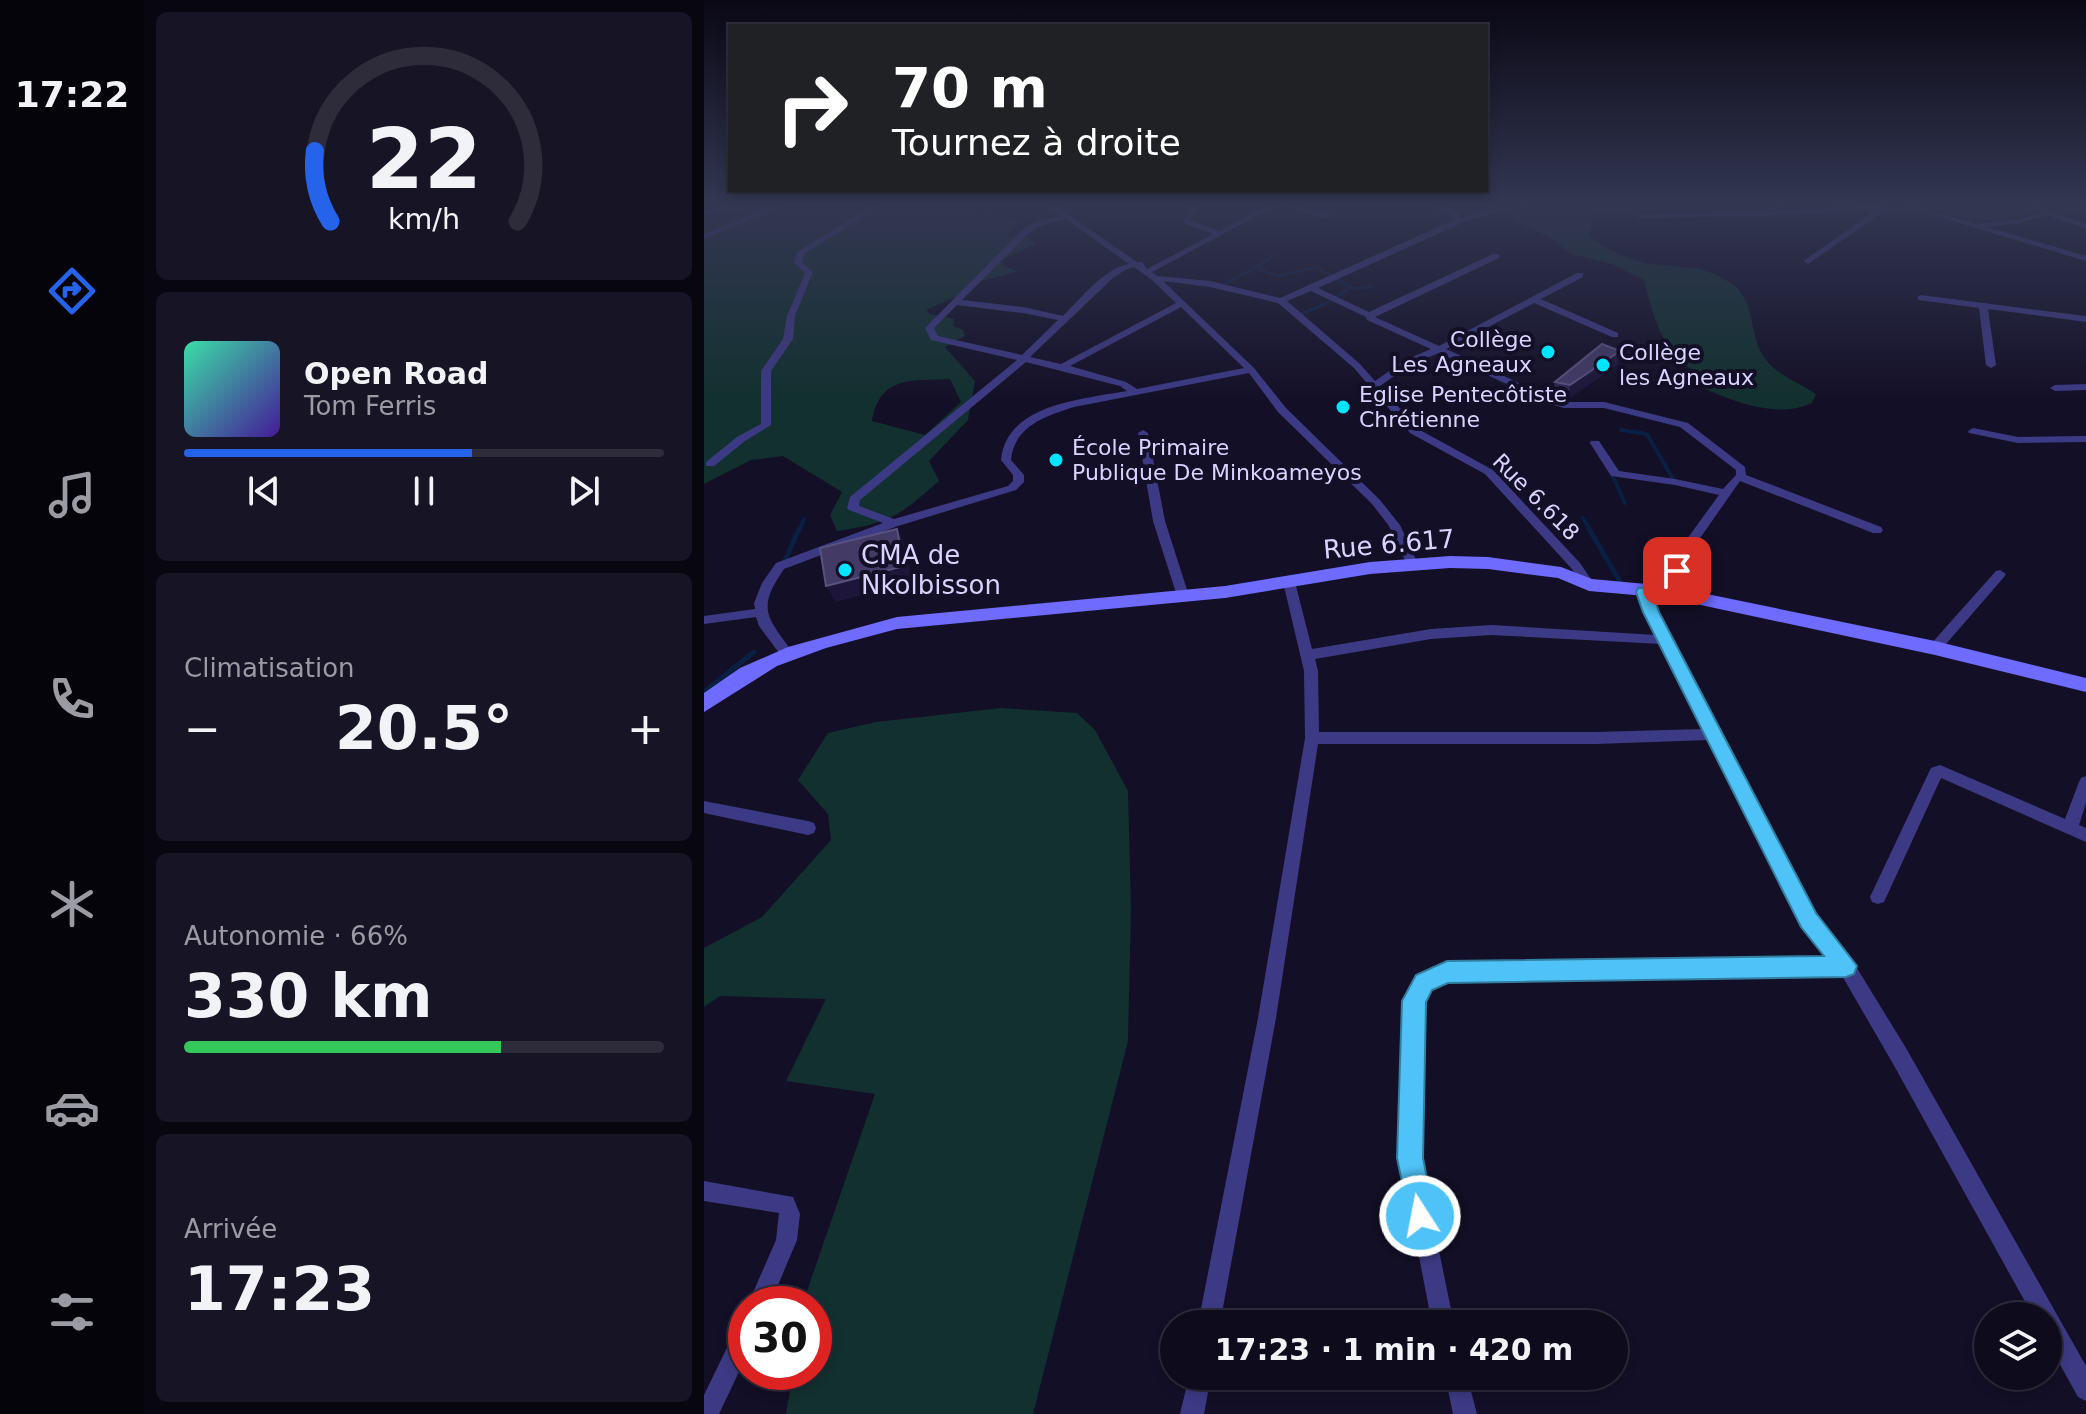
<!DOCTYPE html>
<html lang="fr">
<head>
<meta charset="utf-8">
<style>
	body { margin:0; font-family:"DejaVu Sans",sans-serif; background:#171425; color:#f1f3f6; height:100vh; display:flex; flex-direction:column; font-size:30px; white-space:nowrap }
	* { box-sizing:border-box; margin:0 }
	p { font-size:26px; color:#9b9ba3 }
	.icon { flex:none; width:44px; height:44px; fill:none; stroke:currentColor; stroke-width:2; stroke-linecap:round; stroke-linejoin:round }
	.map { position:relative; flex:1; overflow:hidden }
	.side { display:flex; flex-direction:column; gap:12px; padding:12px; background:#08060f; width:560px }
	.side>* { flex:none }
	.hud { position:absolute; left:24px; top:24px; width:760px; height:168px; border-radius:0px; box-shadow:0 4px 12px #0003,0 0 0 2px #2e2b3b; background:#202124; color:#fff; overflow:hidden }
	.tools { position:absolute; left:1270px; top:1302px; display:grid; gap:16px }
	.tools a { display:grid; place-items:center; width:88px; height:88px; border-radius:50%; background:#0e0b1c; box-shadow:0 4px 12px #0003,0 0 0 2px #2e2b3b; font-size:40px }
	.speed { position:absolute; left:24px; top:1286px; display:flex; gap:16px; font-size:40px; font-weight:700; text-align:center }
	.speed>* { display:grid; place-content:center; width:104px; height:104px; border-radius:50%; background:#0e0b1c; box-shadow:0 4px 12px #0003,0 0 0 2px #2e2b3b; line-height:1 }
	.speed .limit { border:12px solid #d22; background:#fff; color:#111 }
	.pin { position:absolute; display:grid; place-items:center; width:68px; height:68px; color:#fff; margin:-34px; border-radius:16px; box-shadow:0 4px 12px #0006 }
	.me { position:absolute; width:88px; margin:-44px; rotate:349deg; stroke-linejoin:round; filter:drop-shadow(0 0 6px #0008) }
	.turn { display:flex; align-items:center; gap:28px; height:168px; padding:0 32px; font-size:36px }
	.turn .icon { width:104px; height:104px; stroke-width:2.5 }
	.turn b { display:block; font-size:56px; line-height:68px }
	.big { font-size:60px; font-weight:700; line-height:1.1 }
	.side .tile { flex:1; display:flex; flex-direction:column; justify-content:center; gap:12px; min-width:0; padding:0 28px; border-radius:12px; background:#171425 }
	.side .dial { align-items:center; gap:0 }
	.dial svg { height:208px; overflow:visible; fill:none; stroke:#2e2b3b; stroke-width:7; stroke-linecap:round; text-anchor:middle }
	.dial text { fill:#f1f3f6; stroke:none }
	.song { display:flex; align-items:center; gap:24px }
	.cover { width:96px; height:96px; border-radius:12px; background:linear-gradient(135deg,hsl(160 70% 55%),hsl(260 70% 35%)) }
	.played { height:8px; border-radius:4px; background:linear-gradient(90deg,#2563eb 60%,#2e2b3b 60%) }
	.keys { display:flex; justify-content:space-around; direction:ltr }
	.heat { display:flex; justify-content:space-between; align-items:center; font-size:44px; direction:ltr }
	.charge { height:12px; border-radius:6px; background:linear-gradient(90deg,#34c759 66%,#2e2b3b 0) }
	.trip { position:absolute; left:456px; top:1310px; width:468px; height:80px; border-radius:40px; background:#0e0b1c; box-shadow:0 4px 12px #0003,0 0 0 2px #2e2b3b; font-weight:700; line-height:80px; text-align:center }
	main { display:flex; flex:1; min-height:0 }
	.dock { display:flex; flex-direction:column; width:144px; justify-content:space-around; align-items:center; background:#06040b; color:#9b9ba3 }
	.dock .icon { width:56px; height:56px }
	.dock .current { color:#2563eb }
	.dock b { font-size:36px; color:#f1f3f6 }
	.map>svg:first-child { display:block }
	.green { fill:#12302f; fill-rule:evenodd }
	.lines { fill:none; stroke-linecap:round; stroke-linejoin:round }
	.stream-far2 { stroke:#0a1f44; stroke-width:3 }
	.stream-far1 { stroke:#0a1f44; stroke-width:4 }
	.stream { stroke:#0a1f44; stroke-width:5 }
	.street { fill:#3d3a85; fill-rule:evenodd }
	.secondary { fill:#6f6bff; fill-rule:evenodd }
	.wall { fill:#312854 }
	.shaded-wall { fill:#1d163a }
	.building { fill:#433a66; stroke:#5a527e; stroke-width:2 }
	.route { fill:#4fc3f7; stroke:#337fa1; stroke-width:2 }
	.poi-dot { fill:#00e5ff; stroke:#130f26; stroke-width:3 }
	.labels { text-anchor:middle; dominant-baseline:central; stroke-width:8; stroke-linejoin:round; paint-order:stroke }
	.far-poi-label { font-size:22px; fill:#d9d4ff; stroke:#130f26; text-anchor:start }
	.far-street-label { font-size:22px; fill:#d9d4ff; stroke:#130f26 }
	.street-label { font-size:26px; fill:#d9d4ff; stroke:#130f26 }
	.poi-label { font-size:26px; fill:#d9d4ff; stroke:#130f26; text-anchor:start }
</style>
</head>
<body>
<main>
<nav class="dock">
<b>17:22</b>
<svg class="icon current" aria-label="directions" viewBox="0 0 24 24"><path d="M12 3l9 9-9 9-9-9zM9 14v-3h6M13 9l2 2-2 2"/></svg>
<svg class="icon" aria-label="music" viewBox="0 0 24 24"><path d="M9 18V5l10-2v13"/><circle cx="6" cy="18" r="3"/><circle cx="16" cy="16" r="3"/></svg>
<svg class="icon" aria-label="phone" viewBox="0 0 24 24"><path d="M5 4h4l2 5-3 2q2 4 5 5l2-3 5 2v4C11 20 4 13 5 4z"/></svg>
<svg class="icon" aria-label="climate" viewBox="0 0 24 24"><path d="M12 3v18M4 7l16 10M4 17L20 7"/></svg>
<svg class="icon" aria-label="car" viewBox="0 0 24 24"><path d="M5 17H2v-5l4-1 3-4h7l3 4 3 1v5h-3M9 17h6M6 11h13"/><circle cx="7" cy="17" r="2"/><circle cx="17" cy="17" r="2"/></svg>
<svg class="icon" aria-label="filters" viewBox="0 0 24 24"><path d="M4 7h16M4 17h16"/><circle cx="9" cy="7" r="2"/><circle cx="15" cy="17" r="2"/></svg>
</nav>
<section class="side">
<div class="tile dial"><svg viewBox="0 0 100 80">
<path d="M14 69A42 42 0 1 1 86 69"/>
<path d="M14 69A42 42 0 0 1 8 42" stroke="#2563eb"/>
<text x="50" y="56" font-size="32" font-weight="700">22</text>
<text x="50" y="72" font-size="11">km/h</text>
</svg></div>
<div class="tile">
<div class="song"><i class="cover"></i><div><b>Open Road</b><p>Tom Ferris</p></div></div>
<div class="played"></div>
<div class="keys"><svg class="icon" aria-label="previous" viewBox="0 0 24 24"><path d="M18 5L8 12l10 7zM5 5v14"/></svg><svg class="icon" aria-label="pause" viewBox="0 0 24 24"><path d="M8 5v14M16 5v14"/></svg><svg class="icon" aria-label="next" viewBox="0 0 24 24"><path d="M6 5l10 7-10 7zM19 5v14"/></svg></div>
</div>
<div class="tile"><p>Climatisation</p>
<div class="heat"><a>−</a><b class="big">20.5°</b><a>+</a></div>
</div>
<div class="tile"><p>Autonomie · 66%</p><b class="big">330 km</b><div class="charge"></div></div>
<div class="tile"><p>Arrivée</p><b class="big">17:23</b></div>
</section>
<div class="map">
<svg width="1382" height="1414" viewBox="0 0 1382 1414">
	<rect width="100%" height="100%" fill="#130f26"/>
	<!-- green -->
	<path class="green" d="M0,204H266L270,216L288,215L315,222L304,234L305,237L325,238L332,244L299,259V266L313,271L309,273L269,283L253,296L222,310L226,314L250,319L249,326L259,330L261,336L241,347L271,381L264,420L225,461L235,481C195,516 187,523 133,531L126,515L138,492L79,456L47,460L0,484ZM246,379L257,402L221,435L168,421C176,375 208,381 246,379Z
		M800,204H882L889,216L885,236C904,249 922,260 946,264C979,269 997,263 1028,284C1054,302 1043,336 1062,360C1075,376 1095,383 1112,394L1108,403C1071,420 1027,400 992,385L989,370C958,352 948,313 940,280L908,264L867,254L845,237L812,222L802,210Z
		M1205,204H1322L1333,211C1287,227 1250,216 1205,204Z
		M297,708L373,713L391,730L424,791L427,909L424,1041L329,1414H82L89,1372H110V1304H101L103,1291L171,1094L82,1081L122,999L16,996L0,1007V948L58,917L127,840L124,814L94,780L124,733L172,722Z"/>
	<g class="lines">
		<!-- stream-far2 -->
		<path class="stream-far2" d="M555,269L574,276L612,267L650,289L669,286
			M515,288C533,274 553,271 569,255
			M595,315L623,303L646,288"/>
		<!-- stream-far1 -->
		<path class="stream-far1" d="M917,430L943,434L969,479
			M909,477L921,503
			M879,518L887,531
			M95,531L100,519"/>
		<!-- stream -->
		<path class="stream" d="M885,529L917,583
			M79,565L95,529
			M0,692L50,652"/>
		<!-- street -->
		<path class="street" d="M66,204L70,206L85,204L0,239V234L64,208L0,214V210Z
			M171,204H180L101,253L98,262L109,272L91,316L89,339L67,371V425L41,441L10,466H2V462L33,437L57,424V371L79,339L83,316L101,273L90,263L93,252Z
			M342,204H349L433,262H438L443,269L509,234L479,223L487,204H494L486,220L515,231L567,204H575L448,272L453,276L506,281L576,298L752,219L746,213L720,204C734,204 749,206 759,217L795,208V212L760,222L614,288L665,312L789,254H795V258L671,317L735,346L873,273H879V277L837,299L914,333V337H908L830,303L742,349L813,382L831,394L860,402H900L984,423L1041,467L1042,475L1177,527L1179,530L1177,533H1169L1036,481L987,551L968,595H960L958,592L975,550L1015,495L971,485L907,476L886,443L887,441H895L915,471L971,479L1019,489L1032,475V470L976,427L900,408H860L825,398L807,386L735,353L707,364L676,386L714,429L789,470L876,563L891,585L889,588H881L868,569L781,474L706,433L650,368L574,303L506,287L459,281L550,368L582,408L676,500L696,525L714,564L712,567H704L685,526L668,504L574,412L545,373L370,407C342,416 310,426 307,460L320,475V482L312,490L194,526L80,569C53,608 62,616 88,651L90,654L88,657H78L55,626L52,617L0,624V616L51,609L50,603L58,583L72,563L179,523L145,510L143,508L146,497L313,360L227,340L221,328L319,229L330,222L357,216ZM362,219L425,264C399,269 377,298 359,316L319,307L258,300L325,233L336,226ZM430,267L448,280L472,303L357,364L326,357L410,277L423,269ZM607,291L662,317L663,320L727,349L701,360L671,381L656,364L583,301ZM253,305L319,313L354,320L318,355L234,336L230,328ZM477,307L540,368L433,389L422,382L366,366ZM322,362L416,386L423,391C379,399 302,404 297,460L309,475V481L304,486L190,519L155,506L156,500Z
			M579,204H589L626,216L619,218Z
			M1192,204H1203L1272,224L1316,219L1342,211L1382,224V228L1342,215L1317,223L1283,227L1382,256V261Z
			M1179,205L1183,207L1182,210L1104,264L1100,262L1101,260L1172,210L1057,216L935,218L931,216L935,214L1057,212Z
			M1217,295L1382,316V322L1284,309L1292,365L1287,368L1282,365L1275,308L1214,300V296Z
			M1382,384V390L1351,391L1346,388L1351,385Z
			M1269,428L1314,437L1382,436V442L1314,443L1265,433L1264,431Z
			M439,430L444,433L461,521L485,596L479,600L473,596L449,521L434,433Z
			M1296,570L1302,574L1300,577L1236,651H1226L1224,648L1226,645L1292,571Z
			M585,578L591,582L608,649L727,629L787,625L952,635L934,592L940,588L944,589L968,640L1111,915L1148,960L1202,1048L1382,1366V1401L1374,1397L1344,1343V1316H1329L1188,1062L1137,974L744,980L726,988L719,1002L716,1158L750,1324H728L696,1158L701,1001L714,976L743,964L1125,958L1099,925L1005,740L892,744H614L572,1018L516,1324H494L554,1018L601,738L600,671L579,582ZM787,635L957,644L999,729L892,732H615L614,671L611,659L727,639Z
			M1236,765L1361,819L1375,782L1377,778L1382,776V803L1375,825L1382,828V842L1237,778L1180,902L1174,904L1168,902L1166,897L1225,772L1227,768Z
			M0,801L104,821L110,823L112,828L110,833L104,835L0,813Z
			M0,1181L89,1197L96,1214L93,1240L66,1304H44L72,1240L75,1213L0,1201Z
			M42,1322V1357L15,1414H0V1395L34,1325Z
			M485,1376H507L500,1414H476Z
			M741,1376H763L773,1414H749Z"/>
		<!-- secondary -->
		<path class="secondary" d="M746,556L784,557L857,567L888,579L964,586L1231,641L1382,678V692L1231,655L964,598L885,591L854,578L784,569L746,568L666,574L521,598L193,629L122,648L73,666L0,712V693L36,668L84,647L193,617L521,586L666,562Z"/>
	</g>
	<!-- wall -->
	<path class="wall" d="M914,364L864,399L849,396L851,382Z"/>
	<!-- shaded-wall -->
	<path class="shaded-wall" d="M916,351L914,364L864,399L866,385Z
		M193,529L201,544L208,582L132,602L122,586Z"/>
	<!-- building -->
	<path class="building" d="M898,344L916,351L866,385L851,382Z
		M193,529L200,566L122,586L116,548Z"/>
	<!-- sky -->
	<linearGradient id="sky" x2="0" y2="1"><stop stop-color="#0a0815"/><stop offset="0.51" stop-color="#333752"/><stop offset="1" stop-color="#333752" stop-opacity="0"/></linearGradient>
	<rect width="1382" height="402" fill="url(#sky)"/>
	<!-- route -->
	<path class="route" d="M973,566L981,571L970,596L950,597L955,612L1112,913L1153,966L1150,974L1142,977L744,983L728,990L722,1002L719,1158L730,1216L726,1225L716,1229L707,1225L693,1158L698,1001L712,975L743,961L1120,956L1097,927L939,612L932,592L934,588L958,587L967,568Z"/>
	<!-- markers -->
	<g class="poi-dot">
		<circle cx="844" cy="352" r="8"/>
		<circle cx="899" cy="365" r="8"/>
		<circle cx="639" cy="407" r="8"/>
		<circle cx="352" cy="460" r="8"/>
		<circle cx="141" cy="570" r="8"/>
	</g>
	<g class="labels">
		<!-- far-poi labels -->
		<g class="far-poi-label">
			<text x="828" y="339" text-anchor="end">Collège<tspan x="828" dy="25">Les Agneaux</tspan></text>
			<text x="915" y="352">Collège<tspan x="915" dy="25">les Agneaux</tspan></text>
			<text x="655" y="394">Eglise Pentecôtiste<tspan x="655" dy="25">Chrétienne</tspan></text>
			<text x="368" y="447">École Primaire<tspan x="368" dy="25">Publique De Minkoameyos</tspan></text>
		</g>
		<!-- far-street labels -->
		<g class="far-street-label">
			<text transform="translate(832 497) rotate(45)">Rue 6.618</text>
		</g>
		<!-- street labels -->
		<g class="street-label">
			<text transform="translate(685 544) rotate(-5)">Rue 6.617</text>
		</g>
		<!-- poi labels -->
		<g class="poi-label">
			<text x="157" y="555">CMA de<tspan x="157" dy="30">Nkolbisson</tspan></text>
		</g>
	</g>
</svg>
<div class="tools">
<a><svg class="icon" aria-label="layers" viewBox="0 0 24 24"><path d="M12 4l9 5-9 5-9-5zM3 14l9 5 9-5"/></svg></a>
</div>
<div class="speed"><div class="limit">30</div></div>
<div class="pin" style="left:973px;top:571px;background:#d93025"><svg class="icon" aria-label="arrive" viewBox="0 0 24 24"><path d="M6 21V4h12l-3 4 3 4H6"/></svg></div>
<svg class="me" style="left:716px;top:1216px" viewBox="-20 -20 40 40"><circle r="17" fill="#4fc3f7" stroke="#fff" stroke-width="3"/><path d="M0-11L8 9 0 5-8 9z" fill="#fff"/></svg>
<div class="trip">17:23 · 1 min · 420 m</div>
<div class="hud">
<div class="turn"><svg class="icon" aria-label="right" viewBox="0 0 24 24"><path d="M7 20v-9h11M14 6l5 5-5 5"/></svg><div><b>70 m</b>Tournez à droite</div></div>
</div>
</div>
</main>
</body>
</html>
